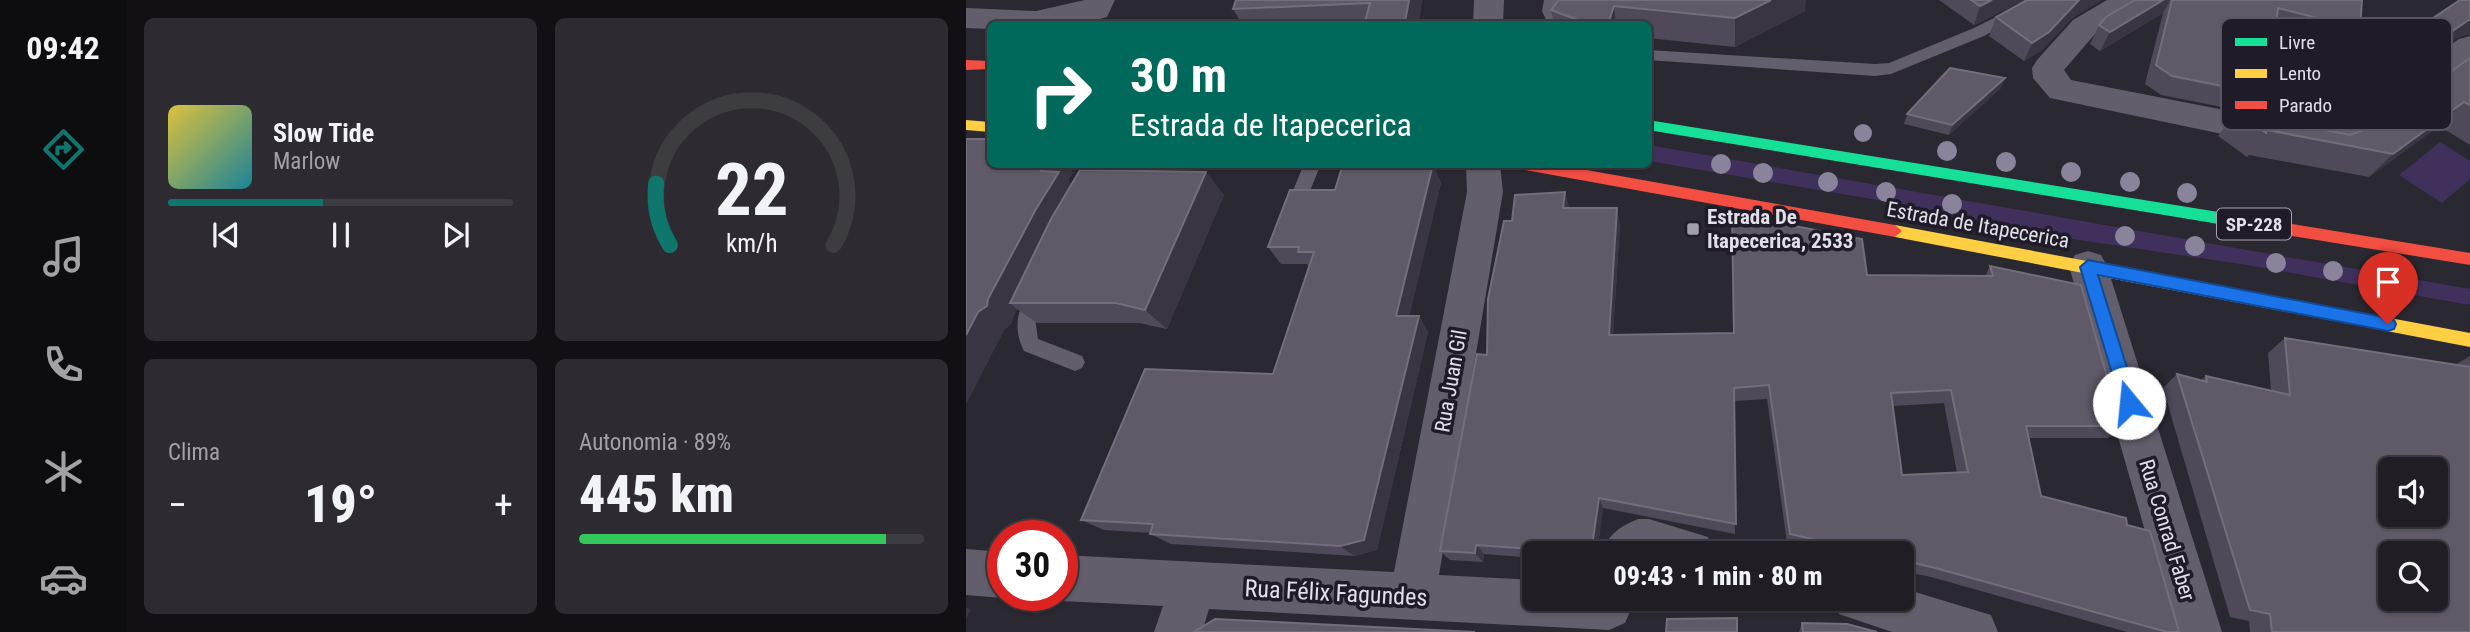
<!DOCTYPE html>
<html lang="pt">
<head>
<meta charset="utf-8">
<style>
	body { margin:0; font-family:"Roboto Condensed",sans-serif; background:#2d2b31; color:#f1f3f6; height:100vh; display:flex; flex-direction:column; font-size:26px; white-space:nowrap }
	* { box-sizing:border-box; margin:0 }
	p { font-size:23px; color:#a2a2a6 }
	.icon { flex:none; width:38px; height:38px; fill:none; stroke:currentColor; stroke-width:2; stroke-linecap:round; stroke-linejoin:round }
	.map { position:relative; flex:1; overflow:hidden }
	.panel { display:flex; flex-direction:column; gap:18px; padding:18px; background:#121014; width:840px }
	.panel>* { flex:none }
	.banner { position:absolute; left:21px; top:21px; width:665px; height:147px; border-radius:10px; box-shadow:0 2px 5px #0004,0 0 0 2px #3d3c41; background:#00695c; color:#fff; overflow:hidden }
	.controls { position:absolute; left:1412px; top:457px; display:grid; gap:14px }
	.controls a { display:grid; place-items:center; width:70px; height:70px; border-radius:10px; background:#201e24; box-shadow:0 2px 5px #0004,0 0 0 2px #3d3c41; font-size:35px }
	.speed { position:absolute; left:21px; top:520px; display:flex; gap:14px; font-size:35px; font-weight:700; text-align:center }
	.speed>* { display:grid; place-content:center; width:91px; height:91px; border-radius:50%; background:#201e24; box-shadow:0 2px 5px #0004,0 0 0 2px #3d3c41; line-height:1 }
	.speed .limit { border:10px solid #d22; background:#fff; color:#111 }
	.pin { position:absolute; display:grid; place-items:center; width:60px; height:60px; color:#fff; margin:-72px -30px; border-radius:50% 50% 50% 0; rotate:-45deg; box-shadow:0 0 7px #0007 }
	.pin .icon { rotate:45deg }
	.me { position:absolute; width:77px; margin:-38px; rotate:343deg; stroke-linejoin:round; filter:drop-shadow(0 0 5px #0008) }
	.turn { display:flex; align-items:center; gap:24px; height:147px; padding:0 28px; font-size:32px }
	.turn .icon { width:91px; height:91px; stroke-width:2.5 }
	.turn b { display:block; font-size:49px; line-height:60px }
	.big { font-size:52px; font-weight:800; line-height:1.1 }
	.panel .widget { flex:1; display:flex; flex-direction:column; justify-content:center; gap:10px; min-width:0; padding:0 24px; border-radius:10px; background:#2d2b31 }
	.panel .dial { align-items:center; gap:0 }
	.dial svg { height:182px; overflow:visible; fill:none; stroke:#3d3c41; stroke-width:7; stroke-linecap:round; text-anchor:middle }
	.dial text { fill:#f1f3f6; stroke:none }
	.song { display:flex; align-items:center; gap:21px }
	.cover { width:84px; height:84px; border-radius:10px; background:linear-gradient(135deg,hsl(50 70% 55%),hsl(190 70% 35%)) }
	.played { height:7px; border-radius:4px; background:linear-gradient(90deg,#0f766e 45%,#3d3c41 45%) }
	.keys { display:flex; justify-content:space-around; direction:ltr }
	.heat { display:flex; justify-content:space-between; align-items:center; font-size:38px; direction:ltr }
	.charge { height:10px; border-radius:5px; background:linear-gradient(90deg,#34c759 89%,#3d3c41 0) }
	.panel .tiles { flex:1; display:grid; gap:18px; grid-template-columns:repeat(2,1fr) }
	.trip { position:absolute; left:556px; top:541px; width:392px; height:70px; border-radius:10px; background:#201e24; box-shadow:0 2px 5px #0004,0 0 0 2px #3d3c41; font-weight:800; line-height:70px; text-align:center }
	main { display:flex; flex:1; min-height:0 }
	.tabs { display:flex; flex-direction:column; width:126px; justify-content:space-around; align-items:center; background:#0d0c0e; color:#a2a2a6 }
	.tabs .icon { width:49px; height:49px }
	.tabs .on { color:#0f766e }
	.tabs b { font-size:32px; color:#f1f3f6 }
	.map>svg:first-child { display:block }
	.green { fill:#40315c }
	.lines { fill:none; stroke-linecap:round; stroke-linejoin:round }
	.lane { fill:#625e6c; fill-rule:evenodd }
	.street { fill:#625e6c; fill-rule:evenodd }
	.fast { fill:#16e098; fill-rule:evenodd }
	.slow { fill:#ffcf43; fill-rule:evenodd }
	.jam { fill:#f24e42; fill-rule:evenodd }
	.tree { fill:#8a839c }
	.wall { fill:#4f4959; fill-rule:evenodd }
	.shaded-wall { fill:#3a3542 }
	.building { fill:#5f5968; stroke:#736e7c; stroke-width:2; fill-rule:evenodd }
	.route { fill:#1a73e8; stroke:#114b97; stroke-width:2 }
	.poi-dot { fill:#a19fa8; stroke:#1f1b29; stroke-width:2.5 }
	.labels { text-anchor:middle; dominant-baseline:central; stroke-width:7; stroke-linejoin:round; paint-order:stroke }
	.shield { fill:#1f1b29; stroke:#a7a4af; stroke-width:2 }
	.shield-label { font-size:19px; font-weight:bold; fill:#e1dfe8 }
	.poi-label { font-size:21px; font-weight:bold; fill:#e1dfe8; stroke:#1f1b29; text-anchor:start }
	.street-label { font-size:21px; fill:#e1dfe8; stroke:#1f1b29 }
	.near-street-label { font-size:24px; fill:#e1dfe8; stroke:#1f1b29 }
	.key { fill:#1f1b29; stroke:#595662; stroke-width:2 }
	.key-label { font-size:19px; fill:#e1dfe8 }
</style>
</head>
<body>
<main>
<nav class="tabs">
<b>09:42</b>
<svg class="icon on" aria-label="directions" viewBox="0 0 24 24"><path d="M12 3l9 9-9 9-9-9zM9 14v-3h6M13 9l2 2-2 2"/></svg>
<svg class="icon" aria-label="music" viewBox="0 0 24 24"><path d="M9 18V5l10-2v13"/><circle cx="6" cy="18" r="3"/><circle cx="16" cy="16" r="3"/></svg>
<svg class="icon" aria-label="phone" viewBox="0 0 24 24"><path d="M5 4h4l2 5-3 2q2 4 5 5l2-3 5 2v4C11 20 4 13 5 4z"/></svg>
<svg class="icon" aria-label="climate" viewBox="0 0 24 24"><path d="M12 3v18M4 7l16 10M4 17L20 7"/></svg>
<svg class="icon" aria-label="car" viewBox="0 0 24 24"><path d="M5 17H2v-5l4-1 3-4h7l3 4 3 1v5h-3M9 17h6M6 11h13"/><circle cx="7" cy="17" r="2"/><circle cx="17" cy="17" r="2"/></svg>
</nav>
<section class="panel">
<div class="tiles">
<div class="widget">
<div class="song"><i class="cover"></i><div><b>Slow Tide</b><p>Marlow</p></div></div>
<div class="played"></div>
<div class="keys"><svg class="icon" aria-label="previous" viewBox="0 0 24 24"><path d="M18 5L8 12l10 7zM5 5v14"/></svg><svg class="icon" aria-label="pause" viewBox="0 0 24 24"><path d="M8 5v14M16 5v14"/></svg><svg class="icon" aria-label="next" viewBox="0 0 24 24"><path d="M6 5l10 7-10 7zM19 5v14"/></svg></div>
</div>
<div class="widget dial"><svg viewBox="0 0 100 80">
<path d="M14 69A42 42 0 1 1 86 69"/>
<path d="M14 69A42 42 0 0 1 8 42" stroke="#0f766e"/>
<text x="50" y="56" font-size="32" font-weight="700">22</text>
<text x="50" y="72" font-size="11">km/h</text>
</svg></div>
<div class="widget"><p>Clima</p>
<div class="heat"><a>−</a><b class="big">19°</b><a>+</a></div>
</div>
<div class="widget"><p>Autonomia · 89%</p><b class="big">445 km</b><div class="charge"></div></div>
</div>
</section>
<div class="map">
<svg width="1504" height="632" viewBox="0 0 1504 632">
	<rect width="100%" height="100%" fill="#2a2830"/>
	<!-- green -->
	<path class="green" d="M1474,142L1504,161V179L1476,203L1433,175Z
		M683,145L1504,289V305L1281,265L1100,238L946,206L683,161Z"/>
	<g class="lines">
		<!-- lane -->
		<path class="lane" d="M578,0H592L590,11L596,24H582L576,11Z
			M1064,0H1083L1018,36L925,74L909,76L682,60V50L909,64L923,63L1008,28Z
			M133,164H150L131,198H119L116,193Z
			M338,164H355L338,205H326L323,200Z
			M71,285L78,287L80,293L69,318L72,339L116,356L119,362L116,368L109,371L58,351C46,326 52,311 64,287Z"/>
		<!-- street -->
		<path class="street" d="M119,0H149L141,17C103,28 64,24 24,24V29L0,28V8L70,11Z
			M508,0H538L537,24H507Z
			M1141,0H1179L1174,7L1129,34L1098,70L1105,80L1360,130L1493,39L1504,36V62L1384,148L1362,156L1084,98L1067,78L1066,68L1071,60L1107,20Z
			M500,164H534L537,192L473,575L569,580V598H663L666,607L659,623L643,630L243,609L236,632H188L197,606L96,601L82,595H96V555L428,572L501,192Z
			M1122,251L1135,255L1141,266L1256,632H1208L1103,266L1109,255Z
			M672,519H683L742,537L749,553H635C643,534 653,527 672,519Z
			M0,549L37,552V595H44L37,598L0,595Z
			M936,588L1025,615L1032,632H926L873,614L866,598H936Z"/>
		<!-- fast -->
		<path class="fast" d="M682,120L1265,214L1272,220L1265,226L682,130Z"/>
		<!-- slow -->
		<path class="slow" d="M0,120L24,122V132L0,130Z
			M929,225L1504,333V347L929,237L922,231Z"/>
		<!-- jam -->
		<path class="jam" d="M0,60L24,61V69L0,70Z
			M547,164H587L929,225L936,231L929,237L554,169Z
			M1265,214L1504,253V265L1265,226L1258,220Z"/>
	</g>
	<!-- trees -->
	<g class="tree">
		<circle cx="897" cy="133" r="9"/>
		<circle cx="981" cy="151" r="10"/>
		<circle cx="1040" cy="162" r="10"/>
		<circle cx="755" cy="164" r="10"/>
		<circle cx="1105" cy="172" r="10"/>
		<circle cx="797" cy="173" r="10"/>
		<circle cx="862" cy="182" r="10"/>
		<circle cx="1164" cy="182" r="10"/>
		<circle cx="920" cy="192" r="10"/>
		<circle cx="1221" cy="193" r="10"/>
		<circle cx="986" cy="204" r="10"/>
		<circle cx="1159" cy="236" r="10"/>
		<circle cx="1229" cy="246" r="10"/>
		<circle cx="1310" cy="263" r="10"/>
		<circle cx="1367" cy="271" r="10"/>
		<circle cx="1437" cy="287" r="10"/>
	</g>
	<!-- wall -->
	<path class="wall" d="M270,0H456L452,24H276L267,9Z
		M593,0L839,11L769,47L682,38V24H588L585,10Z
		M973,0H1058L1008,25Z
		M1061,0H1136L1106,18L1075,51L1058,61L1023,36L1030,17Z
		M1169,0H1396L1394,29L1379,48L1309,30L1301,95L1287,113L1195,95L1179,84L1197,13L1134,51L1124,44L1133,25Z
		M1504,0V34L1492,37L1359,127L1329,121L1349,97Z
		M1504,58V145L1473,126L1403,177L1283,155L1281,157L1252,136L1270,111L1301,130L1384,135L1408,126Z
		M1035,88L983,135L938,124L941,114Z
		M0,139L103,168L107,172L102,181L106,184L240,172L258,195L201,329L173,323H71L51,309L47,317L46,323L38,330L0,404Z
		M467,164L475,183L443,316H453L462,332L411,550L388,556L205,544L184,534L185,533L138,530L115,520L307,374L343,267L341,264H315L302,247L369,190Z
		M599,192L603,208L654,224L647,335L767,333L766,214L901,275L1019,276L1024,266L1155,426L1142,438H1063L1075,496L1161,525L1213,632H1161L965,577L936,571V553H862L821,543L801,399L768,401L769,534L637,508L631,553H569V558L518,554L517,562L484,560L474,551L521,355L546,221ZM978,403L991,473L936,475L927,406Z
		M1319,338L1489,365L1504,356V632H1284L1283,621L1264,617L1197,388L1211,374L1235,380L1240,376L1305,390L1302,353Z
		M836,623L911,632H833Z"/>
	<!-- shaded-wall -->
	<path class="shaded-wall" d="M443,0H456L452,24H441L439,22Z
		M805,0H840L839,11L769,47V18Z
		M1026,0H1058L1008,25L1014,6Z
		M1113,0H1136L1106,18L1075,51L1058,61L1066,43Z
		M1197,0H1204L1197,13L1134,51L1144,32Z
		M648,6L650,24H642Z
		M1504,19V34L1492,37L1359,127L1381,103Z
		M1039,78L1035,88L983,135L986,125Z
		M1498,102L1473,126L1403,177L1427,154Z
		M79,164H105L103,168L107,172L102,181L114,192L44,303L51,309L47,317L46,323L38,330L0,404V335L12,312L22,299L75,171Z
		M467,164L475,183L440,331L430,316Z
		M240,172L258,195L201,329L179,310Z
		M599,192L603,209L597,208Z
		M651,208L654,224L646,350L643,335Z
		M453,316L462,332L411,550L388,556L374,546Z
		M633,498L637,508L631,553H625Z
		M510,545L518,554L517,562L509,553Z
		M0,608L5,609L0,619Z"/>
	<!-- building -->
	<path class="building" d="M270,0H443L439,22H399L404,3L267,9Z
		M593,0H805L769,18L648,6L642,24H623L585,10Z
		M1005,0H1026L1014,6Z
		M1061,0H1113L1083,32L1066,43L1030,17Z
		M1169,0H1197L1144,32L1133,25L1140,17Z
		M1206,0H1396L1394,29L1312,8L1301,95L1206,76L1190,65Z
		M1494,0H1504V19L1381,103L1349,97Z
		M1504,58V105L1498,102L1427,154L1301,130L1300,133L1270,111L1302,118L1301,130L1314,121L1384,135L1408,126Z
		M984,68L1039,78L986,125L941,114Z
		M0,139H24V164H79L75,171L93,172L70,209L22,299L21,306L12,312L0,335Z
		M377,164H467L430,316H453L398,540L374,546L184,534L187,524L115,520L179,369L307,374L348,252H332L333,247H302L324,190H369Z
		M114,170L240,172L179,310L150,303H44L85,219Z
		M599,192L597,208H651L643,335L768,333L766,214L896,239L901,275L1027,276L1024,266L1115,285L1155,426H1060L1075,496L1160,518L1161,525L1184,531L1213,632H1201L973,569L936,560V553H906L824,534L803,385L768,388L770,524L633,498L625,553H583V550L510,545L509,553L474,551L511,354L521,355L522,299L538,221H546L549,195ZM985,390L1002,472L936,475L925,393Z
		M1319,338L1504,367V632H1306L1304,614L1284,610L1211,374L1241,382L1240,376L1324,395ZM1424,469H1470V514H1424ZM1424,553H1470V598H1424Z
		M771,618V632H700L701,619Z
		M249,619L509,632H228Z
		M836,623L881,624L911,632H837Z"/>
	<!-- route -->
	<path class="route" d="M1122,260L1422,318L1428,320L1430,324L1428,329L1422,331L1132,275L1172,403L1169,409L1163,411L1157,409L1155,403L1114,267Z"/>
	<!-- markers -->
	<rect class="poi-dot" x="720" y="222" width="14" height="14" rx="3.5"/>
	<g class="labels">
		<!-- shield labels -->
		<rect class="shield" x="1251" y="208.5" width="74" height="31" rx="5"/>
		<g class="shield-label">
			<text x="1288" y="224">SP-228</text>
		</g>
		<!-- poi labels -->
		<g class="poi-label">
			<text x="741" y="217">Estrada De<tspan x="741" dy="24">Itapecerica, 2533</tspan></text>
		</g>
		<!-- street labels -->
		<g class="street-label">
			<text transform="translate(1012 225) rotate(10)">Estrada de Itapecerica</text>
			<text transform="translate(485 381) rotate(-80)">Rua Juan Gil</text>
			<text transform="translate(1201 530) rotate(73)">Rua Conrad Faber</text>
		</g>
		<!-- near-street labels -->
		<g class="near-street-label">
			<text transform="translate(370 593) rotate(3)">Rua Félix Fagundes</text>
		</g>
	</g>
	<!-- legend -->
	<rect x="1255" y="18" width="231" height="112" rx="10" class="key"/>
	<rect x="1269" y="38" width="32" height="8" fill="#16e098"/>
	<rect x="1269" y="69" width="32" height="9" fill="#ffcf43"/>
	<rect x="1269" y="101" width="32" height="8" fill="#f24e42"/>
	<g class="key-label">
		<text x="1313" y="49">Livre</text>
		<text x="1313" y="80">Lento</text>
		<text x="1313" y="112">Parado</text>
	</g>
</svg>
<div class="controls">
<a><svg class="icon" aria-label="sound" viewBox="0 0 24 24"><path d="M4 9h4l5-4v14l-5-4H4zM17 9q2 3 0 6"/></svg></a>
<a><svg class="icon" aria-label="search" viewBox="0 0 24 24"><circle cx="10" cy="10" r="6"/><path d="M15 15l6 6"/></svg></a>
</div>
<div class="speed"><div class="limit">30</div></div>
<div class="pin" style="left:1422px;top:324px;background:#d93025"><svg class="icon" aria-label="arrive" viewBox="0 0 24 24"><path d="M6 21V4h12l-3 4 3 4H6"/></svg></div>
<svg class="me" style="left:1163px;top:403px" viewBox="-20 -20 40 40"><circle r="19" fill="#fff"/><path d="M0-13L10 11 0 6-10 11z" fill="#1a73e8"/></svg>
<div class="trip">09:43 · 1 min · 80 m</div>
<div class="banner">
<div class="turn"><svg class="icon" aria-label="right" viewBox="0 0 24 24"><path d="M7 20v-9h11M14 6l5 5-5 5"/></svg><div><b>30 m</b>Estrada de Itapecerica</div></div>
</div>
</div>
</main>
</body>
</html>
